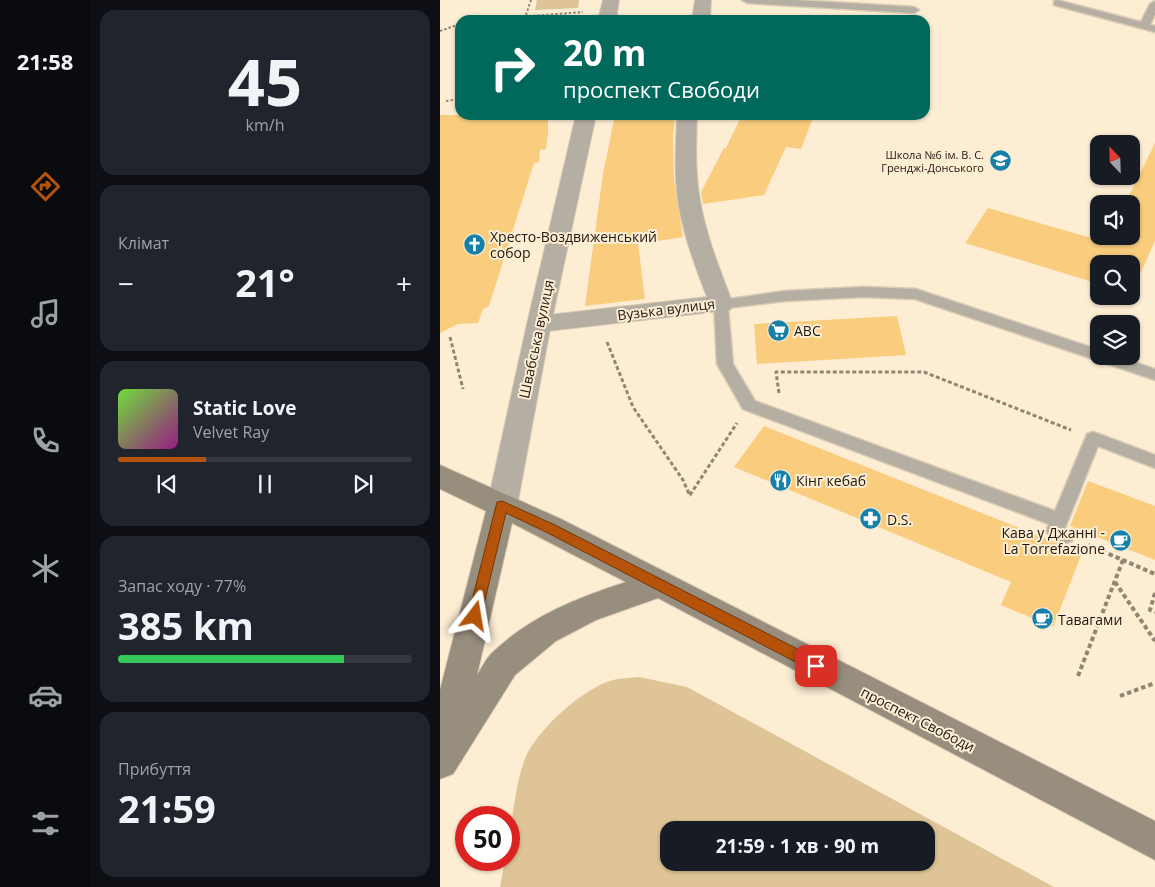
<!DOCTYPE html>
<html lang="uk">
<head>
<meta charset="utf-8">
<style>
	body { margin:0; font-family:"Open Sans",sans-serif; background:#20242c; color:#f1f3f6; height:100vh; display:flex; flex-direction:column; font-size:19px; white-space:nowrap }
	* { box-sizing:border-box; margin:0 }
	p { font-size:16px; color:#9ea1a6 }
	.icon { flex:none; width:28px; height:28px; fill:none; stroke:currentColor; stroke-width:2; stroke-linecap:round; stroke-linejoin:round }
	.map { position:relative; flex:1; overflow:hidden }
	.details { display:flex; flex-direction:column; gap:10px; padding:10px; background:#0d0f14; width:350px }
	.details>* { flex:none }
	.top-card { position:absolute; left:15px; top:15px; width:475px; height:105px; border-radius:15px; box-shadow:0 1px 4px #0004; background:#00695c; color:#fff; overflow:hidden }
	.needle { width:32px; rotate:337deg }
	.buttons { position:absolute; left:650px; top:135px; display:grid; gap:10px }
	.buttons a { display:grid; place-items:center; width:50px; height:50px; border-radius:10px; background:#171b24; box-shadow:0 1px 4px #0004; font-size:25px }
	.speed { position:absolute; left:15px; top:806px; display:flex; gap:10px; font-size:25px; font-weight:700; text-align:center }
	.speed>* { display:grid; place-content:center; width:65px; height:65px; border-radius:50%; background:#171b24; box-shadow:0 1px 4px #0004; line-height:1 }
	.speed .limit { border:8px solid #d22; background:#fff; color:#111 }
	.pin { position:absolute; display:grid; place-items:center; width:42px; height:42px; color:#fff; margin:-21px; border-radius:10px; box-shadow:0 2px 8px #0006 }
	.me { position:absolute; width:55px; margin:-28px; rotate:14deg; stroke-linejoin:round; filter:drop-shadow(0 0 4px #0008) }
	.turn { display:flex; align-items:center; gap:18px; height:105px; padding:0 25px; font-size:22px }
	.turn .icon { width:65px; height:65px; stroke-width:2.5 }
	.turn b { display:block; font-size:35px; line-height:42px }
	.big { font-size:38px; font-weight:700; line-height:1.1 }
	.details .tile { flex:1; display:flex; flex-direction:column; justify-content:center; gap:8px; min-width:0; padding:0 18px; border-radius:15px; background:#20242c }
	.details .dial { align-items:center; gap:0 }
	.dial b { font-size:65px; line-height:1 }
	.song { display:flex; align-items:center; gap:15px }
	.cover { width:60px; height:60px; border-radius:8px; background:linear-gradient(135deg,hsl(100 70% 55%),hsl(310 70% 35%)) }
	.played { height:5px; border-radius:2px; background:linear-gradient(90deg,#b45309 30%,#363941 30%) }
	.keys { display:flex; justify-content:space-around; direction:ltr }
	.heat { display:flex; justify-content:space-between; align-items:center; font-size:28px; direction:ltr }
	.charge { height:8px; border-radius:4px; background:linear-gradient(90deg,#34c759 77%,#363941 0) }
	.trip { position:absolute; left:220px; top:821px; width:275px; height:50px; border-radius:15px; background:#171b24; box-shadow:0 1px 4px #0004; font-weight:700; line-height:50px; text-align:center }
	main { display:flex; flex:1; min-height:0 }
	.menu { display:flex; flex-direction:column; width:90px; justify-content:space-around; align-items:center; background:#090b0e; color:#9ea1a6 }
	.menu .icon { width:35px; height:35px }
	.menu .current { color:#b45309 }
	.menu b { font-size:22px; color:#f1f3f6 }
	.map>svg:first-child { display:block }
	.green { fill:#dfc497; fill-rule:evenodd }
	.building { fill:#facc7e }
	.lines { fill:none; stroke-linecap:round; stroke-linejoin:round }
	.service-casing { stroke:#d9cbb4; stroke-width:3 }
	.minor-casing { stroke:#d9cbb4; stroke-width:2 }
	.tertiary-casing { stroke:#d9cbb4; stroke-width:2 }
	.secondary-casing { stroke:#d9cbb4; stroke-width:2 }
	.path-far2 { stroke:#918674; stroke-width:2; stroke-dasharray:2.5 2; stroke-linecap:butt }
	.path-far1 { stroke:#918674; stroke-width:3; stroke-dasharray:4 2.5; stroke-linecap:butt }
	.path { stroke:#918674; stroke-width:4; stroke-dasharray:4.5 3; stroke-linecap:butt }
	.service { fill:#b5aea3; fill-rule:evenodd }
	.minor { fill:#b5aea3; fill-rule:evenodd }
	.tertiary { fill:#b5aea3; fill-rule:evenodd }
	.secondary { fill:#988e7e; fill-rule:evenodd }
	.route { fill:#b45309; stroke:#753606 }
	.labels { text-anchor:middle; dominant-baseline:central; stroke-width:4; stroke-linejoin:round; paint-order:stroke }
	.far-poi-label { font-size:11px; fill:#1e180f; stroke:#fdedd3; text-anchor:end }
	.poi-label { font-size:14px; fill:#1e180f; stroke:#fdedd3; text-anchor:start }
	.street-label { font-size:14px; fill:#1e180f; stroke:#fdedd3 }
</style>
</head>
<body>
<main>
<nav class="menu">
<b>21:58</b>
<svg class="icon current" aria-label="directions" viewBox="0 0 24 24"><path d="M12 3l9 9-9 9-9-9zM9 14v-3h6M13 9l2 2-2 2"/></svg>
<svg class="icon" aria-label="music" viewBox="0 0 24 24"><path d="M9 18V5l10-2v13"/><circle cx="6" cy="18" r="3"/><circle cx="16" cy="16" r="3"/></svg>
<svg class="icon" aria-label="phone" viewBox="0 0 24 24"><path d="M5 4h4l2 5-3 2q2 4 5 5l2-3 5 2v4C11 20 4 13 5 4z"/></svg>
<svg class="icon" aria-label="climate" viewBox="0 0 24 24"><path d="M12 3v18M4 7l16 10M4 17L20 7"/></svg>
<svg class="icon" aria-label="car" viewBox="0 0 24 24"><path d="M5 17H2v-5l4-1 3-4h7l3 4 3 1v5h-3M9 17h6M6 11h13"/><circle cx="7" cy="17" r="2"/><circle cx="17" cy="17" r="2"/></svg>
<svg class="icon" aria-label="filters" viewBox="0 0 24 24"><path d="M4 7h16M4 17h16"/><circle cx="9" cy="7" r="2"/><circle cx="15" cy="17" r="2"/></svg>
</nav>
<section class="details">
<div class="tile dial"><b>45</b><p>km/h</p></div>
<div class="tile"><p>Клімат</p>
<div class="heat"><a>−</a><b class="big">21°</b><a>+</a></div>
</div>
<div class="tile">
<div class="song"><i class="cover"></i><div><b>Static Love</b><p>Velvet Ray</p></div></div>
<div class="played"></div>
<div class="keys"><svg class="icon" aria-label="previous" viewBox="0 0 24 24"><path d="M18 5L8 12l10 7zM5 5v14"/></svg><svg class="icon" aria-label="pause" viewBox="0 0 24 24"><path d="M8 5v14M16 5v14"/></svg><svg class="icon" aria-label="next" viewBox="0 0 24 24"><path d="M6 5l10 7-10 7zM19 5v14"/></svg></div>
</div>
<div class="tile"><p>Запас ходу · 77%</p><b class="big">385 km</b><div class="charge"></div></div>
<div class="tile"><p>Прибуття</p><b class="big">21:59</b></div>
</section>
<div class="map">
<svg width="715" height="887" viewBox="0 0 715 887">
	<rect width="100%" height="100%" fill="#fdedd3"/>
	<!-- green -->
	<path class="green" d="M97,0H139L138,8L95,10Z
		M199,677L247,687L614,887H60L65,860H69C69,834 76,777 87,754C101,727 143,688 173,680C181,678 191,678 199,677ZM229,830H486V862H229Z"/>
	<!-- building -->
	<path class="building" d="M0,115H108V132L106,149L100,150L99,162L94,163L49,306L43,309L38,323L18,324L0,333Z
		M175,115H235L233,138L234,179L243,237L198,244L205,299L145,306L163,174Z
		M302,115H374L361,149L346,147L324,195L263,204L261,192L284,148H286Z
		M715,143V241L691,294V264H659V284L525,243L548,208L665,242L668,236H691V204H685Z
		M457,316L466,355L317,364L314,324Z
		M324,426L642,553L613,627L561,605L571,582L294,467Z
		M648,481L715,506V560L630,526Z"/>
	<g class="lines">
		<defs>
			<path id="service" d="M302,0H356L474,7L479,10L474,13L307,3Z
				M617,0L701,22L710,4L715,1V14L710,25L715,26V32L614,5V1Z
				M423,287L476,289L659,350V356H676L715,369V380L475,299L423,297L345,301L288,308L293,364L315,401L615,511L647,434L653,432L659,434L715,455V468L658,446L625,528L632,531L635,536L632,541L626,543L609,536L606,531L609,524L303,409L277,364L274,304L276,301L345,291Z"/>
			<path id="minor" d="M255,0H271L270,20H252Z
				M237,115H257C256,143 255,172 260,200C266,236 280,270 293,304L290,310L99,332L90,330L87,324L90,318L99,316L267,297C255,266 243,234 238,201C234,172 236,143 237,115Z"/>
			<path id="tertiary" d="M163,0H179L176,20H158Z
				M136,115H156L111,324L77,506L72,514L62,518L52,514L47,506L87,324Z"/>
			<path id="secondary" d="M0,465L121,519L715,821V860L218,598L156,620L116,641L75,675L13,774L0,779V690L46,511L0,489ZM72,523L186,582C137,598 91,616 53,652C46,658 42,668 37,675Z"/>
		</defs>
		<!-- service casing -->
		<use href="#service" class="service-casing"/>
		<!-- minor casing -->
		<use href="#minor" class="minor-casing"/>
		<!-- tertiary casing -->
		<use href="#tertiary" class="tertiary-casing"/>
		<!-- secondary casing -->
		<use href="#secondary" class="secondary-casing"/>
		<!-- path-far2 -->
		<path class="path-far2" d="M86,15L91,0
			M39,20L143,12
			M0,31L20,24
			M6,101L20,99"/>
		<!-- path-far1 -->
		<path class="path-far1" d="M10,337L23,389
			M167,342L193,407L243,480L250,496
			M339,393L336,372H484L631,430
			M250,495L297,423"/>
		<!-- path -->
		<path class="path" d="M648,545L715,574
			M675,582L715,641
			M715,593L710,610L715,612
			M638,676L683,560
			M680,696L715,683"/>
		<!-- service -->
		<use href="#service" class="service"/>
		<!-- minor -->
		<use href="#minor" class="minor"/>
		<!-- tertiary -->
		<use href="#tertiary" class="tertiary"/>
		<!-- secondary -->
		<use href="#secondary" class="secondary"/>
	</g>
	<!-- route -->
	<path class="route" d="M62,501L115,525L381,661L383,666L381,670L376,672L371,670L106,532L66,513L41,616L39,620L35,622L30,620L28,616L56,506L57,502Z"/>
	<!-- icons -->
	<defs>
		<symbol id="school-disc" viewBox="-11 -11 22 22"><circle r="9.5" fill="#1581a9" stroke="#fdedd3"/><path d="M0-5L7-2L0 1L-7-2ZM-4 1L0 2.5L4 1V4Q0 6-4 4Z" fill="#fff"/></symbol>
		<symbol id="church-disc" viewBox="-11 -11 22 22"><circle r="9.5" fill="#1581a9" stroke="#fdedd3"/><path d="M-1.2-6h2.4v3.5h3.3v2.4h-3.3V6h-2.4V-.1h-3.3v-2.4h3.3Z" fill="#fff"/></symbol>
		<symbol id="supermarket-disc" viewBox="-11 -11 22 22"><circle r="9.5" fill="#1581a9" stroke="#fdedd3"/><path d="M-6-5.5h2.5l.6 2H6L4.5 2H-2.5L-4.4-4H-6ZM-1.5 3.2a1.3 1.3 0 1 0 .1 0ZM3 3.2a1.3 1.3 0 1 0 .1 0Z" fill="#fff"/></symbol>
		<symbol id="restaurant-disc" viewBox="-11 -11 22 22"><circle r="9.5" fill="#1581a9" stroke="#fdedd3"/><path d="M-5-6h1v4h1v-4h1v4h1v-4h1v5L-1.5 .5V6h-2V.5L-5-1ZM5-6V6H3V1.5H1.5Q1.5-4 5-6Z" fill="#fff"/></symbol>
		<symbol id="pharmacy-disc" viewBox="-11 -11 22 22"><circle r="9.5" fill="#1581a9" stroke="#fdedd3"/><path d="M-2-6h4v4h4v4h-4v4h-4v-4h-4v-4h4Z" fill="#fff"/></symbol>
		<symbol id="cafe-disc" viewBox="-11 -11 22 22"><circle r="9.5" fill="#1581a9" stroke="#fdedd3"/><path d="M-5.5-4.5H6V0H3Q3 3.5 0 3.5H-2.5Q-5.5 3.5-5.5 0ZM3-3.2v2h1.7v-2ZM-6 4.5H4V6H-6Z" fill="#fff"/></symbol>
	</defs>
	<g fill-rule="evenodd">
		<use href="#school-disc" x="548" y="148" width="25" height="25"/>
		<use href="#church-disc" x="22" y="232" width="25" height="25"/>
		<use href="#supermarket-disc" x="326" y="318" width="25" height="25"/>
		<use href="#restaurant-disc" x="328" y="468" width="25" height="25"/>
		<use href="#pharmacy-disc" x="418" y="506" width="25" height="25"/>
		<use href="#cafe-disc" x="668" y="528" width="25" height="25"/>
		<use href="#cafe-disc" x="590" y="606" width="25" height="25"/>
	</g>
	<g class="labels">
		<!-- far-poi labels -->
		<g class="far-poi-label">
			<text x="544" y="154">Школа №6 ім. В. С.<tspan x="544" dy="13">Гренджі-Донського</tspan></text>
		</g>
		<!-- poi labels -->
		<g class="poi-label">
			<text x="50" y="236">Хресто-Воздвиженський<tspan x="50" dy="16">собор</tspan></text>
			<text x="354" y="330">ABC</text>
			<text x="356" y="480">Кінг кебаб</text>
			<text x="447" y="519">D.S.</text>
			<text x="665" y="532" text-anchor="end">Кава у Джанні -<tspan x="665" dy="16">La Torrefazione</tspan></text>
			<text x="618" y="619">Тавагами</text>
		</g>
		<!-- street labels -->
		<g class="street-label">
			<text transform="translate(226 309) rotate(-7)">Вузька вулиця</text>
			<text transform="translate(96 339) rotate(-78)">Швабська вулиця</text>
			<text transform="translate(478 719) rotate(27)">проспект Свободи</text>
		</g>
	</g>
</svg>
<div class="buttons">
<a><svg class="needle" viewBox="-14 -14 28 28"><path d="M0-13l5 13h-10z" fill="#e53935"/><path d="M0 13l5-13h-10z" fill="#9ea1a6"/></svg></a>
<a><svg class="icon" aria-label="sound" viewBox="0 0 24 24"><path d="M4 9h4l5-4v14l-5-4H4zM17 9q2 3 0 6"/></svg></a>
<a><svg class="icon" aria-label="search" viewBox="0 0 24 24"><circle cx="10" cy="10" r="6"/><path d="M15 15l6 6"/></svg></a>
<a><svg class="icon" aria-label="layers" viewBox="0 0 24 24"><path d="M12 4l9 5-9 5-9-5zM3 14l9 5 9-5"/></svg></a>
</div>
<div class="speed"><div class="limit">50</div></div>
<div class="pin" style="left:376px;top:666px;background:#d93025"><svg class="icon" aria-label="arrive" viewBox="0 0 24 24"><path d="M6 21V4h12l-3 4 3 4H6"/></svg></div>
<svg class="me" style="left:35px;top:616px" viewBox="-20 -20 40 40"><path d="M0-17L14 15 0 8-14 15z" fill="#b45309" stroke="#fff" stroke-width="4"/></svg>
<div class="trip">21:59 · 1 хв · 90 m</div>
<div class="top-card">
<div class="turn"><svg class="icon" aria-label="right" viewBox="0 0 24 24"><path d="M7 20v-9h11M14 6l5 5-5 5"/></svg><div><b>20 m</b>проспект Свободи</div></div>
</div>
</div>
</main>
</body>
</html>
